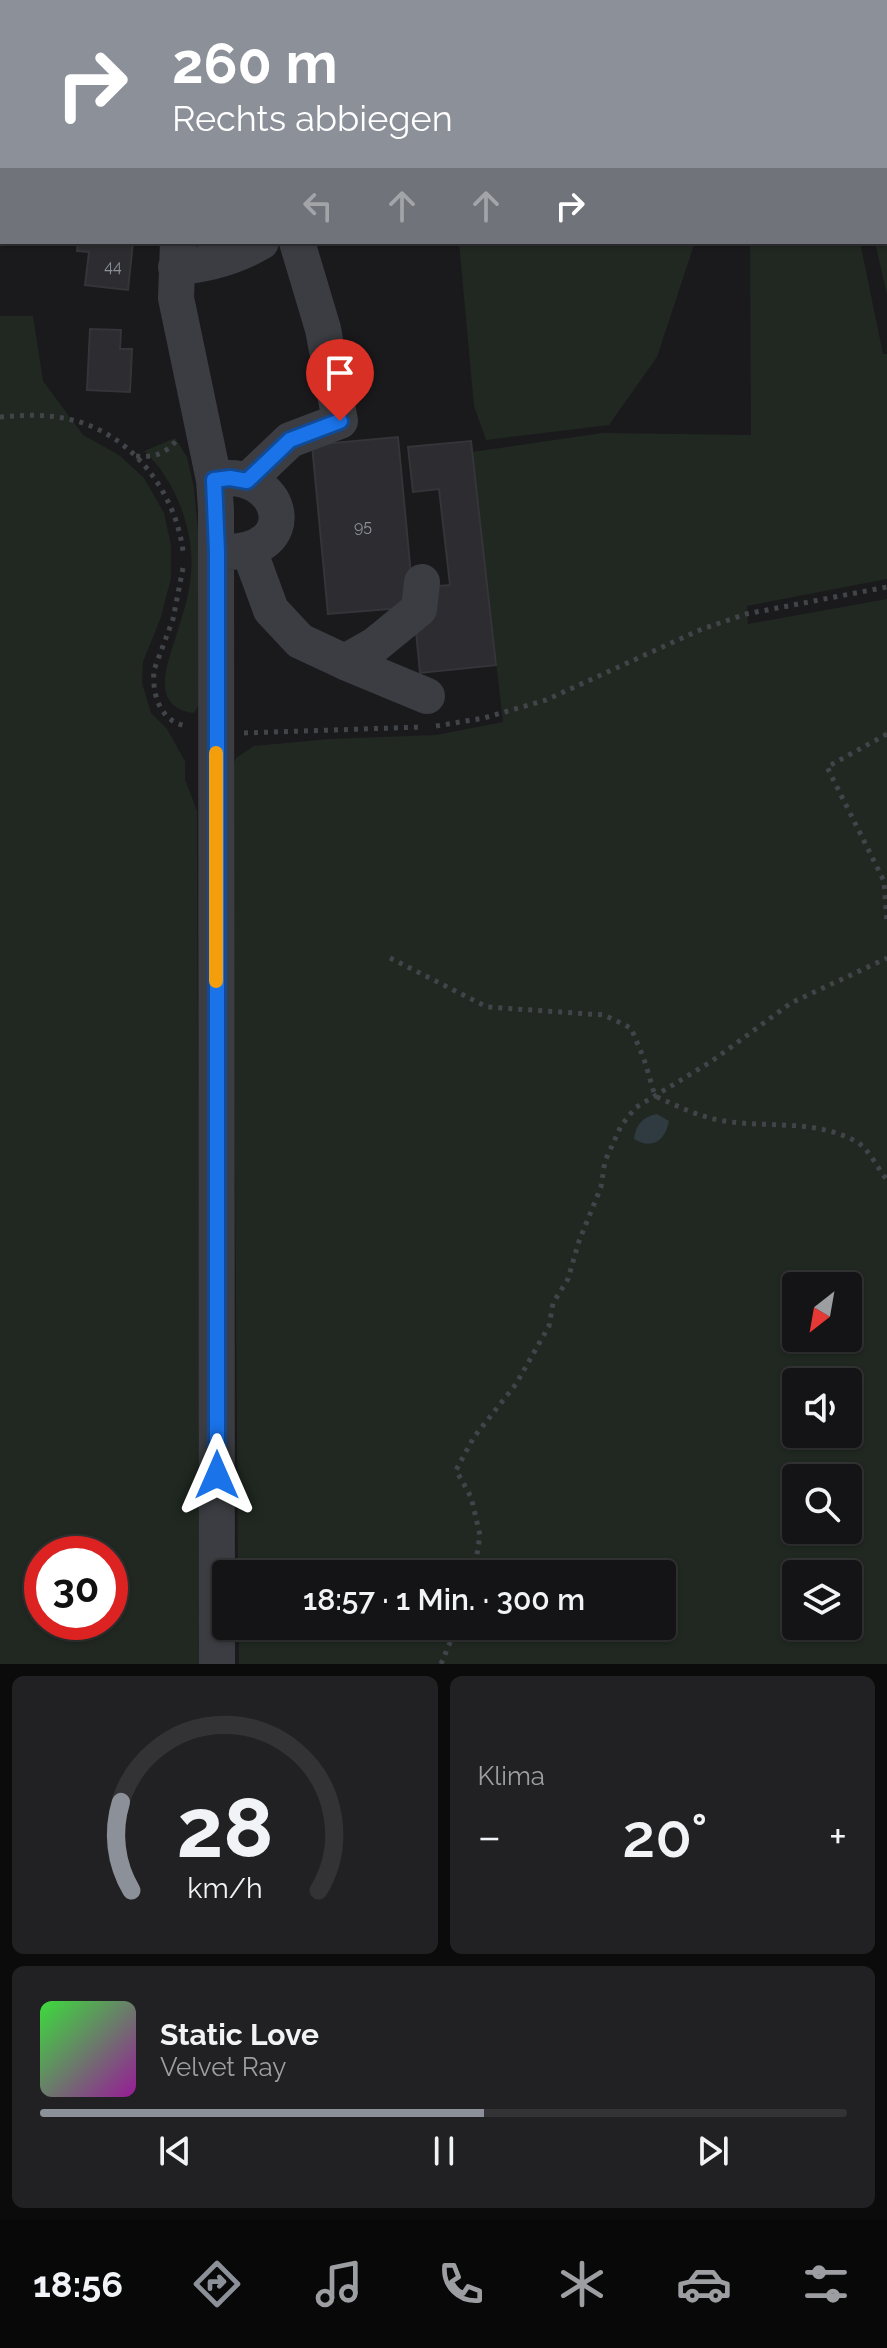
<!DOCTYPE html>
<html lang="de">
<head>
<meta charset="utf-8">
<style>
	body { margin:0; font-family:Raleway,sans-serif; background:#212123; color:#f1f3f6; height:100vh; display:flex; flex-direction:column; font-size:30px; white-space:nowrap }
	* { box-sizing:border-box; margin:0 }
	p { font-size:26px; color:#9d9ea1 }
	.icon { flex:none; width:44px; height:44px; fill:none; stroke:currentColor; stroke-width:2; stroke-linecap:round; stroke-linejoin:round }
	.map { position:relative; height:1664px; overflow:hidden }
	.drawer { display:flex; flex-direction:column; gap:12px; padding:12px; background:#0b0b0c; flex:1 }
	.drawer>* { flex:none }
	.guide { position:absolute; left:0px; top:0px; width:888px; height:244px; box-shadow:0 2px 6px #0004,0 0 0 2px #333335; background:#8c9099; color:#fff; overflow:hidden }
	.needle { width:52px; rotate:211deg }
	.tools { position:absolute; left:782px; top:1272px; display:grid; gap:16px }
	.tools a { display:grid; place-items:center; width:80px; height:80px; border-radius:8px; background:#141416; box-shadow:0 2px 6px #0004,0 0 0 2px #333335; font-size:40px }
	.speed { position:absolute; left:24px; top:1536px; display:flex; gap:16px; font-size:40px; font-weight:700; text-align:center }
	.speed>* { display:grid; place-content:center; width:104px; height:104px; border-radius:50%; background:#141416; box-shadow:0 2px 6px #0004,0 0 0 2px #333335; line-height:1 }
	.speed .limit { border:12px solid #d22; background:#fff; color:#111 }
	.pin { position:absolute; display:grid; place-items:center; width:68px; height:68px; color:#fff; margin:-82px -34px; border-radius:50% 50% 50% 0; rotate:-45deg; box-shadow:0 0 8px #0007 }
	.pin .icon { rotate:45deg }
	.me { position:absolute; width:88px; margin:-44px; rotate:0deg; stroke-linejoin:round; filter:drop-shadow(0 0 6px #0008) }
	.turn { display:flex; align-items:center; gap:28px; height:168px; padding:0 40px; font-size:36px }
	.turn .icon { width:104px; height:104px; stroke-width:2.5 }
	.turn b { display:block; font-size:56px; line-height:68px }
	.lanes { display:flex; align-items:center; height:76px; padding:0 40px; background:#0003; justify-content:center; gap:40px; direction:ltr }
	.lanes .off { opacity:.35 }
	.big { font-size:60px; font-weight:600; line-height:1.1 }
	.drawer .widget { flex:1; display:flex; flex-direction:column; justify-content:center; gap:12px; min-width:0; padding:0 28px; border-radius:12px; background:#212123 }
	.drawer .dial { align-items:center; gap:0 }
	.dial svg { height:208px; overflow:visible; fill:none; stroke:#333335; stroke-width:7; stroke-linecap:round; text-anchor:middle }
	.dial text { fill:#f1f3f6; stroke:none }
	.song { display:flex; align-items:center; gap:24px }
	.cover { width:96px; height:96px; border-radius:12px; background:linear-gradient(135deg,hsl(120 70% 55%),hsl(300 70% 35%)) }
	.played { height:8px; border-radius:4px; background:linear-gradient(90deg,#8c9099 55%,#333335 55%) }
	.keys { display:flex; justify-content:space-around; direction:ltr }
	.heat { display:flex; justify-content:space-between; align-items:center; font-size:44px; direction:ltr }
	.drawer .tiles { flex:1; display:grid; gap:12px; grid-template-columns:1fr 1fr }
	.widget:last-child { grid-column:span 2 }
	.trip { position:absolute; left:212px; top:1560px; width:464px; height:80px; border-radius:8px; background:#141416; box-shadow:0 2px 6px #0004,0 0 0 2px #333335; font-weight:600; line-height:80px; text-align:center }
	.tab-bar { display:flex; height:128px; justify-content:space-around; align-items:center; background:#080809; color:#9d9ea1 }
	.tab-bar .icon { width:56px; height:56px }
	.tab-bar .selected { color:#8c9099 }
	.tab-bar b { font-size:36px; color:#f1f3f6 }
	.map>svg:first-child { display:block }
	.green { fill:#202821; fill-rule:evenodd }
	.water { fill:#303a41 }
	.building { fill:#2d2d31; stroke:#343439; stroke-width:2 }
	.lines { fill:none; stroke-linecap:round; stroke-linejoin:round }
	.path { stroke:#414449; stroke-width:5; stroke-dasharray:4 6; stroke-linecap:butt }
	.minor { stroke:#3b3d42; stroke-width:36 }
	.tree { fill:#546856 }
	.route-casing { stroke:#114b97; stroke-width:20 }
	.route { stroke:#1a73e8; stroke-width:14 }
	.slow { stroke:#f59e0b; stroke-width:14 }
	.labels { text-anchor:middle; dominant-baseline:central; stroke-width:8; stroke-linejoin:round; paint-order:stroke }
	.number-label { font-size:16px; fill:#8c9098 }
</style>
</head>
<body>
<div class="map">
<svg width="887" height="1664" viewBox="0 0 887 1664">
	<rect width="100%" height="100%" fill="#1a1a1d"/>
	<!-- green -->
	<path class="green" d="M886,121L887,122V295L875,242H886Z
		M459,242H695L657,357L609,425L486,440L474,406Z
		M750,242H860L883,354H887V579L747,606L748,624L887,599V1664H239V1626H662V1574H238L232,767L236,758L254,746L329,739L436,735L503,722L472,452L603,433L751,435ZM796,1286H848V1338H796ZM796,1382H848V1434H796ZM796,1478H848V1530H796ZM796,1574H848V1626H796Z
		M0,316H33L43,381L83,435L119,455L144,478L164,513L171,545V578L161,617L143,662L142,683L151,713L167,729L185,761V779L197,811L200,1664H0ZM42,1554H110V1622H42Z
		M175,438L187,457L194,488L199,543L198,706L194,713C147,707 169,660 177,633C183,614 190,593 191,573C195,531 175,479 144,451Z"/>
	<!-- water -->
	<path class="water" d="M657,1114L669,1121C665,1141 652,1150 634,1139C636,1124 643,1117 657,1114Z"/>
	<!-- building -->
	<path class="building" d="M65,0H102L65,2Z
		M122,0H160L122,2Z
		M528,0H630L631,2H529Z
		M0,36H2V79H0Z
		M0,100H2V148H0Z
		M78,242H133L128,290L85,285L89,252L77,251Z
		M90,329L121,330L120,349H132L130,392L87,390Z
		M398,437L414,607L328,614L312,445Z
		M471,441L496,665L420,673L415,621L426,587L450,585L439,489L413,492L408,447Z"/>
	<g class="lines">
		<!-- path -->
		<path class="path" d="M401,0L407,2
			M353,2L357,0
			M425,2H471
			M477,2L490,0
			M0,417C23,415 46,414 68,419C130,432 175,490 183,551
			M136,456C153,458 165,454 176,441
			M183,568L173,619L154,670C152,693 159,721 186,726
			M436,726L484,718L546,700L702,629L746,614L887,587
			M244,733L422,727
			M887,734L827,767L884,881L887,922
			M390,958L487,1007L604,1015L631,1028L644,1059L655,1096C677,1106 699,1117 724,1121C767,1128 817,1119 857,1142C869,1149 878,1169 887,1180
			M474,1574L480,1535L471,1497L456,1470L474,1437L516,1384L549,1326L553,1303L568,1279L579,1241L601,1187L605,1161L621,1126L635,1108L712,1061L791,1003L887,958
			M441,1664L457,1626"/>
		<!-- minor -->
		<path class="minor" d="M246,0L247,2
			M723,0V2
			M193,2V0
			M886,91H887
			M178,242L176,298L214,480L216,510L217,1664
			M176,267C206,265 235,257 261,242
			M247,481L290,440L340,421L323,329L297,242
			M249,550L271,610L300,641L345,662L375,645L419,609L422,582
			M226,552C303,551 283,476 227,478
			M345,662L427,696"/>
	</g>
	<!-- trees -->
	<circle class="tree" cx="348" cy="357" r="10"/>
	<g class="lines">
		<defs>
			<path id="route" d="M217,1475V552L214,480L230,478L247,481L290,440L340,421"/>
		</defs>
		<!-- route casing -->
		<use href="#route" class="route-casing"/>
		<!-- route -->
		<use href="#route" class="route"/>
		<!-- slow -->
		<path class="slow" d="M216,981V753"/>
	</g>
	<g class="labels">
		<!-- number labels -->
		<g class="number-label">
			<text x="113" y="266">44</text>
			<text x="363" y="526">95</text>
		</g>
	</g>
</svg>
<div class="tools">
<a><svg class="needle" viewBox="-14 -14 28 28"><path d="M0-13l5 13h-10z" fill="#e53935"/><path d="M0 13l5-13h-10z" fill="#9d9ea1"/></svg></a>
<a><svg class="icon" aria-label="sound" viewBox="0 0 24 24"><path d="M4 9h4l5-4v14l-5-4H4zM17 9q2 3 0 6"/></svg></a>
<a><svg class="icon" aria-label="search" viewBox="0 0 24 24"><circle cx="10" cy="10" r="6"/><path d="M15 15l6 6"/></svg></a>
<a><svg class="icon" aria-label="layers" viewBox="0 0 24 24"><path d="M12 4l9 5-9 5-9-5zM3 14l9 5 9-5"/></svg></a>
</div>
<div class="speed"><div class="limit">30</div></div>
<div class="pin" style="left:340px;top:421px;background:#d93025"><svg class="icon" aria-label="arrive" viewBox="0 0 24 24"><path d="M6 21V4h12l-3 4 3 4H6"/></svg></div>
<svg class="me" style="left:217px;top:1475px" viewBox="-20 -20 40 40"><path d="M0-17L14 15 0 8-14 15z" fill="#1a73e8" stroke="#fff" stroke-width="4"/></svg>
<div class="trip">18:57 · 1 Min. · 300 m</div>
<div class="guide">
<div class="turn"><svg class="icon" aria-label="right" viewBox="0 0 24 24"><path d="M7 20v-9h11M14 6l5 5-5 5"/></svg><div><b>260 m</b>Rechts abbiegen</div></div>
<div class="lanes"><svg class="icon off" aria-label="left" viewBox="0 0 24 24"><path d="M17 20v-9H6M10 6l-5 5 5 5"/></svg><svg class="icon off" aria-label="ahead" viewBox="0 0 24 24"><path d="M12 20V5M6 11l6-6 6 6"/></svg><svg class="icon off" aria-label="ahead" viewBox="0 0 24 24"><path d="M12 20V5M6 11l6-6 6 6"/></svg><svg class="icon" aria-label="right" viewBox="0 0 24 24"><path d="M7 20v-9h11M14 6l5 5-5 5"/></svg></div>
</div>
</div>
<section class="drawer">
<div class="tiles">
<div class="widget dial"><svg viewBox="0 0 100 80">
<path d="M14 69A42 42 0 1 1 86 69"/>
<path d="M14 69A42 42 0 0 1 10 35" stroke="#8c9099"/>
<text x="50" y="56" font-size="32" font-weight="700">28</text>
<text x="50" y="72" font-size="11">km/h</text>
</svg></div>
<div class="widget"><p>Klima</p>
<div class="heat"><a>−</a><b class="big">20°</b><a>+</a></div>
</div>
<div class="widget">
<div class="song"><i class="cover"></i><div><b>Static Love</b><p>Velvet Ray</p></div></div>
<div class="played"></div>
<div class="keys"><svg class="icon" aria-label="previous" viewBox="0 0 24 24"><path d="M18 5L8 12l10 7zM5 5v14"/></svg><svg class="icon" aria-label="pause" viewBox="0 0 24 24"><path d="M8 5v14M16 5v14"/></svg><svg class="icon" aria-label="next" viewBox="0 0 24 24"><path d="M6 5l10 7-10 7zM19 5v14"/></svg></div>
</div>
</div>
</section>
<nav class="tab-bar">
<b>18:56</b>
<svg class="icon selected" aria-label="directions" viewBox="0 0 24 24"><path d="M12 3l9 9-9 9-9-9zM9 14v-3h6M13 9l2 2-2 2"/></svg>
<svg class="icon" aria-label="music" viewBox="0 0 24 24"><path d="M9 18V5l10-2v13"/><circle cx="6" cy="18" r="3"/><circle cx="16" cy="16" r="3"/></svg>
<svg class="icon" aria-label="phone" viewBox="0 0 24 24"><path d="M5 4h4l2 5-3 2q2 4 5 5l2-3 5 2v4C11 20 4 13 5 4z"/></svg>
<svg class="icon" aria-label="climate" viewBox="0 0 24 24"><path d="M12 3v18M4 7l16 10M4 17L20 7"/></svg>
<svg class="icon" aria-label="car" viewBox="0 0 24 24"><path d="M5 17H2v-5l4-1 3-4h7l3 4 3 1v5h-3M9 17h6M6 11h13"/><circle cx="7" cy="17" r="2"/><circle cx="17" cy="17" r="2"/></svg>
<svg class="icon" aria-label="filters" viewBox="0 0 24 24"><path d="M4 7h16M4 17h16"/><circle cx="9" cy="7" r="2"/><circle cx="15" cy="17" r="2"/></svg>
</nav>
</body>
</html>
